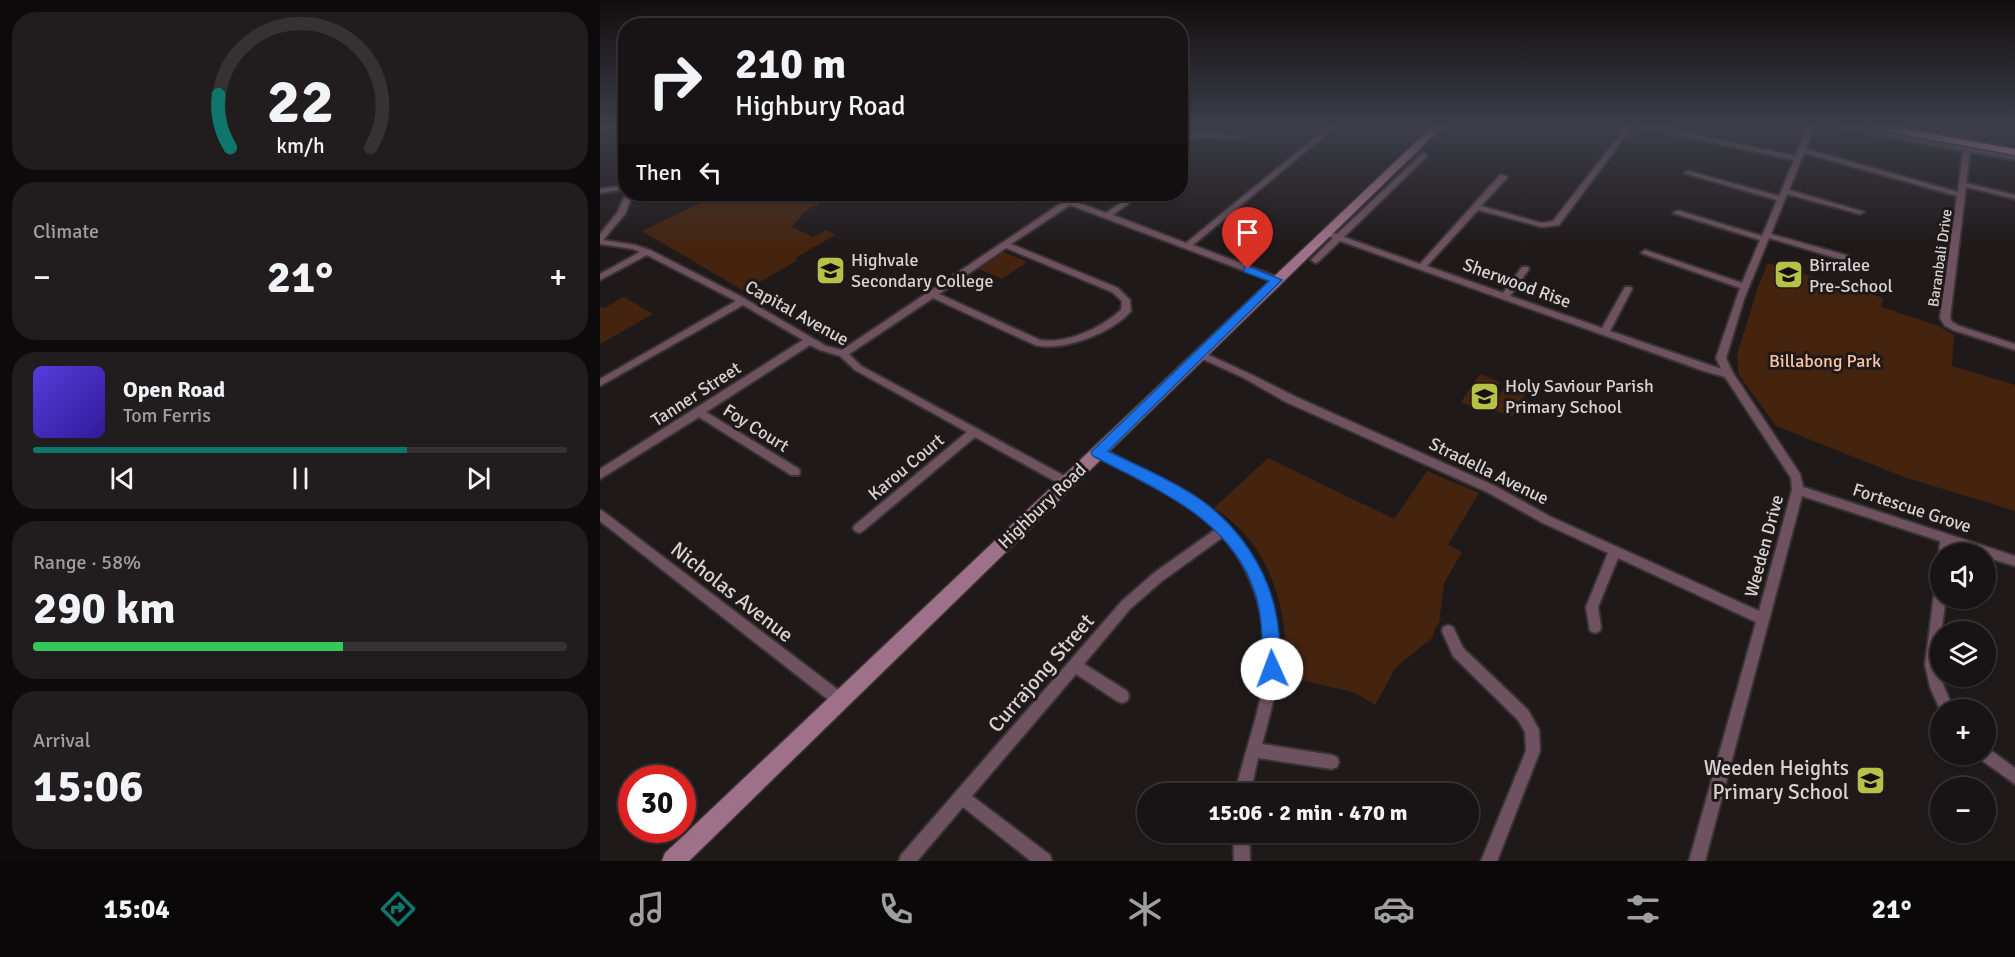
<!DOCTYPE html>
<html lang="en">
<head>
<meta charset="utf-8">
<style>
	body { margin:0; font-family:Signika,sans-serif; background:#211c1d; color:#f1f3f6; height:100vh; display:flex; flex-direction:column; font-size:22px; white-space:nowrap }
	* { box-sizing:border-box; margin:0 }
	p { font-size:20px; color:#9f9ea0 }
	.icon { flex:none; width:33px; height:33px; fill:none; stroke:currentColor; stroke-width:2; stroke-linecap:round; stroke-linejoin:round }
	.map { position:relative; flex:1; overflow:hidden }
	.details { display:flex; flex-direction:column; gap:12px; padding:12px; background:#0d0a0b; width:600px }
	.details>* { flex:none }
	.top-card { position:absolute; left:18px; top:18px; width:570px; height:183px; border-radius:24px; box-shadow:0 2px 4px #0004,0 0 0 2px #363234; background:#181314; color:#f1f3f6; overflow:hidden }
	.controls { position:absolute; left:1330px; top:543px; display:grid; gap:12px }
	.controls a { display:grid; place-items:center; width:66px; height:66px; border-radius:50%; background:#181314; box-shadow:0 2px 4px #0004,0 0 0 2px #363234; font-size:30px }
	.speed { position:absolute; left:18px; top:765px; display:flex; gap:12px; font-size:30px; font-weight:700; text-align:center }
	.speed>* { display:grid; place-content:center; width:78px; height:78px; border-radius:50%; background:#181314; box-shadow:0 2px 4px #0004,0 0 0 2px #363234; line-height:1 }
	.speed .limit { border:9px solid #d22; background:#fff; color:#111 }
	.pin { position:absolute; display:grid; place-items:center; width:51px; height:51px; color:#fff; margin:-62px -26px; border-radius:50% 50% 50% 0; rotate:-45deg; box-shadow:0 0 6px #0007 }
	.pin .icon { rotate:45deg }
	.me { position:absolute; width:66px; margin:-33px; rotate:358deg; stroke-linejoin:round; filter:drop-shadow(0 0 4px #0008) }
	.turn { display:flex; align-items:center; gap:21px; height:126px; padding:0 18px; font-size:27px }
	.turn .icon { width:78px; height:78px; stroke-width:2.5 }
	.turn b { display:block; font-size:42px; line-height:51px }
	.then { display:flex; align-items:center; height:57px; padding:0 18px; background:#0003; gap:12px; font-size:22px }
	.big { font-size:45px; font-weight:700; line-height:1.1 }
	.details .widget { flex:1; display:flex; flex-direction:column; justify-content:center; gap:9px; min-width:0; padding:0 21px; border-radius:24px; background:#211c1d }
	.details .dial { align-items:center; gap:0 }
	.dial svg { height:156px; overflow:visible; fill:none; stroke:#363234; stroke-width:7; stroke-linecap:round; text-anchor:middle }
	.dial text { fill:#f1f3f6; stroke:none }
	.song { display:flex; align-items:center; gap:18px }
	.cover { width:72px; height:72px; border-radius:9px; background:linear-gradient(135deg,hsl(250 70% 55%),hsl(250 70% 35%)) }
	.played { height:6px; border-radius:3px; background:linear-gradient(90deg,#0f766e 70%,#363234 70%) }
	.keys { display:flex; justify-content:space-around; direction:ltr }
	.heat { display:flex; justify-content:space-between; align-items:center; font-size:33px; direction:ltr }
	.charge { height:9px; border-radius:4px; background:linear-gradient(90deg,#34c759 58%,#363234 0) }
	.trip { position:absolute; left:537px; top:783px; width:342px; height:60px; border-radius:30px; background:#181314; box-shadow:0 2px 4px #0004,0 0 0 2px #363234; font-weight:700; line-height:60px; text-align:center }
	.tabs { display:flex; height:96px; justify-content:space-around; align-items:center; background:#0a0808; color:#9f9ea0 }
	.tabs .icon { width:42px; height:42px }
	.tabs .selected { color:#0f766e }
	.tabs b { font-size:27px; color:#f1f3f6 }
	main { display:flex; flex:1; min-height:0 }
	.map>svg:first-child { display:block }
	.green { fill:#45240f }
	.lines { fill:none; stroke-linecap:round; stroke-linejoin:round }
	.minor-casing { stroke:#3a3334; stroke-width:4 }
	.secondary-casing { stroke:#3a3334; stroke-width:3 }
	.trunk-casing { stroke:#3a3334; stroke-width:4 }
	.minor { fill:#6f5260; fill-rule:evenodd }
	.secondary { fill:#9f7188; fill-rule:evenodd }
	.trunk { fill:#d694b6; fill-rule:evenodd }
	.route { fill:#1a73e8; stroke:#114b97; stroke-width:1.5 }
	.labels { text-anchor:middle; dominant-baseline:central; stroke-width:6; stroke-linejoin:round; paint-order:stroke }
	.far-street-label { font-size:15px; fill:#d8d2d3; stroke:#20191a }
	.poi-label { font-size:18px; fill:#d8d2d3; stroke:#20191a; text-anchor:start }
	.street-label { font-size:18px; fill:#d8d2d3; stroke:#20191a }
	.park-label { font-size:18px; fill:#fac4a4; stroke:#20191a }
	.near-street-label { font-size:21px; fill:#d8d2d3; stroke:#20191a }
	.near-poi-label { font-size:21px; fill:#d8d2d3; stroke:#20191a; text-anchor:end }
</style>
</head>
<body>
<main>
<section class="details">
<div class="widget dial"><svg viewBox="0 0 100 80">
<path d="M14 69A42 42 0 1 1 86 69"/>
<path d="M14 69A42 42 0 0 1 8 42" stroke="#0f766e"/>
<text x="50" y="56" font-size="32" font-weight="700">22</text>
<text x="50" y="72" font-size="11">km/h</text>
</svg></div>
<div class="widget"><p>Climate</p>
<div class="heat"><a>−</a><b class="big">21°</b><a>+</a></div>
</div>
<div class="widget">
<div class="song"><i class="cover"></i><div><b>Open Road</b><p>Tom Ferris</p></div></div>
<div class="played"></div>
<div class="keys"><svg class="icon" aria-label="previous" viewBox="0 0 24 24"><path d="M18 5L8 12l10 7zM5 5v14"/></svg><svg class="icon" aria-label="pause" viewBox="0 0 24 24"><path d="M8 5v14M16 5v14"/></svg><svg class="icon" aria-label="next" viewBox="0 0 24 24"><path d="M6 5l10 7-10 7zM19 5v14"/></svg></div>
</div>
<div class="widget"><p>Range · 58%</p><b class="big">290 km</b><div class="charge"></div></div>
<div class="widget"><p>Arrival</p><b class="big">15:06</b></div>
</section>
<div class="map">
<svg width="1415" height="861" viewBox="0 0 1415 861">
	<rect width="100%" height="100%" fill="#20191a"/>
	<!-- green -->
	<path class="green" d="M119,194H238L205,211L192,227L213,237L227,230L235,235L195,258L198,260L144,291L42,231Z
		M404,252L427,262L402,279L379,269Z
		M1168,263L1283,298L1281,307L1336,325L1354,335L1352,366L1415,385V511L1304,477L1176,426L1139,375L1137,355L1158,287Z
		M24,297L53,314L0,344V307L4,308Z
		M880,374L900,382L882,411L861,402Z
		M909,380L929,388L912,417L891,409Z
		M668,458L794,519L827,471L879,493L848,545L862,552L844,583L839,624L835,628L832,638L796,667L775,705L756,693L685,676C690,611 671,544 614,508Z"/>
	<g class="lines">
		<defs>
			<path id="minor" d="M0,127H10L0,131Z
				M728,127H735L593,245L680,278V282H674L470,205L411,244L518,288L530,300L531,311C512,333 463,352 435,345L333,298L249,354L261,366L470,479L472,482L470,485H462L375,437L263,531L259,533L255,531L253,528L255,525L367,432L255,370L240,356L220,350L210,345L106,412L199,469L200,472L199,475H191L99,417L0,479V469L203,340L143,305L0,386V379L136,301L47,255L0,280V274L40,252L33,249L0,244V234L17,213L26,194H33L25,214L3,240L35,245L50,250L140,296L226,346L242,350L463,202L446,196V194H455L506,213L534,194H541L513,215L586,243ZM406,248L512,292L522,301L521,310C501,328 468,344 440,340L339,294Z
				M1026,127H1032L959,225L942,227L878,210L827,266L903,293L922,267H928L929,269L910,296L1002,328L1025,287H1031L1032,289L1010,331L1121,369L1116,358L1140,288L1041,253L1045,250L1048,251L1142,283L1160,240L1073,213L1077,211H1080L1162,236L1177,200L1084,173L1088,171L1179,196L1194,160L1049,129L1046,127H1057L1195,156L1208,127H1214L1206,149L1358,192L1363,151L1245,129L1242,127H1254L1415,156V160L1370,152L1366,183L1415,195V199L1366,187L1350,318L1352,322L1359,326L1415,344V350L1353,330L1345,326L1340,318L1357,196L1204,153L1189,190L1264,212L1260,214L1187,194L1171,234L1249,256L1250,258L1246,261L1169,238L1144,299L1126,358L1133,373L1200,474L1203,487L1415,556V566L1386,557V554H1377L1351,545V554H1341V558L1339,554L1340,541L1202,496L1105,861H1089L1156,622L1018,558L998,607L1001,627L1000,631L995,633L990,631L986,607L1008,553L943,523L887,492L686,402L644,378L596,356L594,354L599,351L602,352L650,374L694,396L895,486L951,517L1159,611L1192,490L1191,478L1125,377L1104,371L740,241L718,262L715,263L711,260L733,238L723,235V231L737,234L823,153L827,155L826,157L744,237L820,264L900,175H903L907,177L906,179L881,206L942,223L953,221Z
				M599,133L637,135L640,137L637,139L599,137L580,142V138Z
				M26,185V189L0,193V189Z
				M498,448C516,454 534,466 551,475C566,482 582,489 596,498C650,533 683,604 678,668C676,694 669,719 662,744L732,755L737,757L739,762L737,767L732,769L658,758L650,794H635C642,761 654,729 661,696C672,641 661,580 623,537L562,581L530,609L484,664L527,691L529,696L527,701L522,703L517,701L476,674L372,796L450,855L452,861H431L363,807L317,861H299L301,855L522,601L554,573L616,529L588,504L494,455L493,452L494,449Z
				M0,510L4,512L245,695L247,700L245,705L240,707L235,705L0,521Z
				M1341,582V598H1346L1341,632L1339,665L1344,687L1354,710H1341V712L1330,687L1325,665L1335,587L1337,583Z
				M848,625L853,627L863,648L928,710L939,730L940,751L897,861H881L926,751L925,732L918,720L853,656L842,631L843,627Z
				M1386,747L1415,768V784L1380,759L1378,754H1386Z
				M633,832H649L650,861H634Z"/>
			<path id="secondary" d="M832,127H842L89,861H62L65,853Z"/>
			<path id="trunk" d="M1274,127H1294L1415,149V155L1279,130Z"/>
		</defs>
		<!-- minor casing -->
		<use href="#minor" class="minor-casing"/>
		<!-- secondary casing -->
		<use href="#secondary" class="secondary-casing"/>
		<!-- trunk casing -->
		<use href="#trunk" class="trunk-casing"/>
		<!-- minor -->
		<use href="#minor" class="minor"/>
		<!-- secondary -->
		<use href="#secondary" class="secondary"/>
		<!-- trunk -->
		<use href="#trunk" class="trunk"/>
	</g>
	<!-- sky -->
	<linearGradient id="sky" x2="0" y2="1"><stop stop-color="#120e0e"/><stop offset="0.51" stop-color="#3c3e49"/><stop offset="1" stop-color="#3c3e49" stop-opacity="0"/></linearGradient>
	<rect width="1415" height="247" fill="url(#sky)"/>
	<!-- route -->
	<path class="route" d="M648,266L682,280L508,451C537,466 571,479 598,498C638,525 669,570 677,619C680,635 680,653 681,669L678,675L672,678L666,675L663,669C662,645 663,620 656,596C633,519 557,490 493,456L491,452L669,281L644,272V267Z"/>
	<!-- icons -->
	<defs>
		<symbol id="school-square" viewBox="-11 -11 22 22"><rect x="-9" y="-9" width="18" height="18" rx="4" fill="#b6c148" stroke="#20191a"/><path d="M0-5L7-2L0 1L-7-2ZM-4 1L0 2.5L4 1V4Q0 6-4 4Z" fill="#111"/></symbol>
	</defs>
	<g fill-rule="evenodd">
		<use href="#school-square" x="214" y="254" width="33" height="33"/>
		<use href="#school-square" x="1172" y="258" width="33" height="33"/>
		<use href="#school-square" x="868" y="380" width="33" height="33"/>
		<use href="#school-square" x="1254" y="764" width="33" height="33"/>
	</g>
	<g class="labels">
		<!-- far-street labels -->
		<g class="far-street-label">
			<text transform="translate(1340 258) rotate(-82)">Baranbali Drive</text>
		</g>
		<!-- poi labels -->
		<g class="poi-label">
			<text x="251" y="260">Highvale<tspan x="251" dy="21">Secondary College</tspan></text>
			<text x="1209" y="265">Birralee<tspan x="1209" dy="21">Pre-School</tspan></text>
			<text x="905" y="386">Holy Saviour Parish<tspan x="905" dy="21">Primary School</tspan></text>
		</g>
		<!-- street labels -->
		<g class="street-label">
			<text transform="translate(917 283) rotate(20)">Sherwood Rise</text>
			<text transform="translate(197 313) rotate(29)">Capital Avenue</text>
			<text transform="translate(96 394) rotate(-33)">Tanner Street</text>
			<text transform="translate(156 428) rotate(32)">Foy Court</text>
			<text transform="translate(306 467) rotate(-40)">Karou Court</text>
			<text transform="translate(889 471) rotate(26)">Stradella Avenue</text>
			<text transform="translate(442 506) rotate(-44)">Highbury Road</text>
			<text transform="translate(1312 508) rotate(18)">Fortescue Grove</text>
			<text transform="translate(1164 546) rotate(-75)">Weeden Drive</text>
		</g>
		<!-- park labels -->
		<g class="park-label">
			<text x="1225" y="361">Billabong Park</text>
		</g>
		<!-- near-street labels -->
		<g class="near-street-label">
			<text transform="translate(132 592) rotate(38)">Nicholas Avenue</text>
			<text transform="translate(441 673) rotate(-49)">Currajong Street</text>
		</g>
		<!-- near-poi labels -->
		<g class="near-poi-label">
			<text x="1249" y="768">Weeden Heights<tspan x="1249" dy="24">Primary School</tspan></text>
		</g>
	</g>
</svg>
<div class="controls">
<a><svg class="icon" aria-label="sound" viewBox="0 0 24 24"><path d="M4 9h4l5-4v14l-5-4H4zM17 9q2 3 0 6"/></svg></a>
<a><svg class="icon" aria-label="layers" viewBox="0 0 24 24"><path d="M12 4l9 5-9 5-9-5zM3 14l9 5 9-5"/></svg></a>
<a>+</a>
<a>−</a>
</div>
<div class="speed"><div class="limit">30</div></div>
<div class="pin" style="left:648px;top:269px;background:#d93025"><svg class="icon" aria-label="arrive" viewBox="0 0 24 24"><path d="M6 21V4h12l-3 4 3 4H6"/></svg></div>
<svg class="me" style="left:672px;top:669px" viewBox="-20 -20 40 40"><circle r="19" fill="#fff"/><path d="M0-13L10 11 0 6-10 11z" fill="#1a73e8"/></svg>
<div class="trip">15:06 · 2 min · 470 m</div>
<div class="top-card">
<div class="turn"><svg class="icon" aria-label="right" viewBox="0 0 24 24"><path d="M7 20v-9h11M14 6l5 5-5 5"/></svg><div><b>210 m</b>Highbury Road</div></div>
<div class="then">Then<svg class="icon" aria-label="left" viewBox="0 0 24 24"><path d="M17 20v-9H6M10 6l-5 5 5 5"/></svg></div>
</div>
</div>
</main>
<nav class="tabs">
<b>15:04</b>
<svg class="icon selected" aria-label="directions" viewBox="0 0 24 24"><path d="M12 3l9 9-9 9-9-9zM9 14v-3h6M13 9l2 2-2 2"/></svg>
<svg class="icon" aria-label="music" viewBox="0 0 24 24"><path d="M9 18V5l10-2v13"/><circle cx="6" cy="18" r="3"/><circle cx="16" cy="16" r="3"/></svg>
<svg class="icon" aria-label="phone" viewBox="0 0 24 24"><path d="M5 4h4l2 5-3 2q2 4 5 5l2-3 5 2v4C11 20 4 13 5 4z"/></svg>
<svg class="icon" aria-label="climate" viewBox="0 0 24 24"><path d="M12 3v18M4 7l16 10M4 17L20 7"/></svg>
<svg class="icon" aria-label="car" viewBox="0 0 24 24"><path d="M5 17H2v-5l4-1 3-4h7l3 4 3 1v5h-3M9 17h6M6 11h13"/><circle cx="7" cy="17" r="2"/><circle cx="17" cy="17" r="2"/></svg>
<svg class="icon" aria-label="filters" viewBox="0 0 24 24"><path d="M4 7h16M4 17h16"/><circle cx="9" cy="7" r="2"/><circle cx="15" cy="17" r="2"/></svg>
<b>21°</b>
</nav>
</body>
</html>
